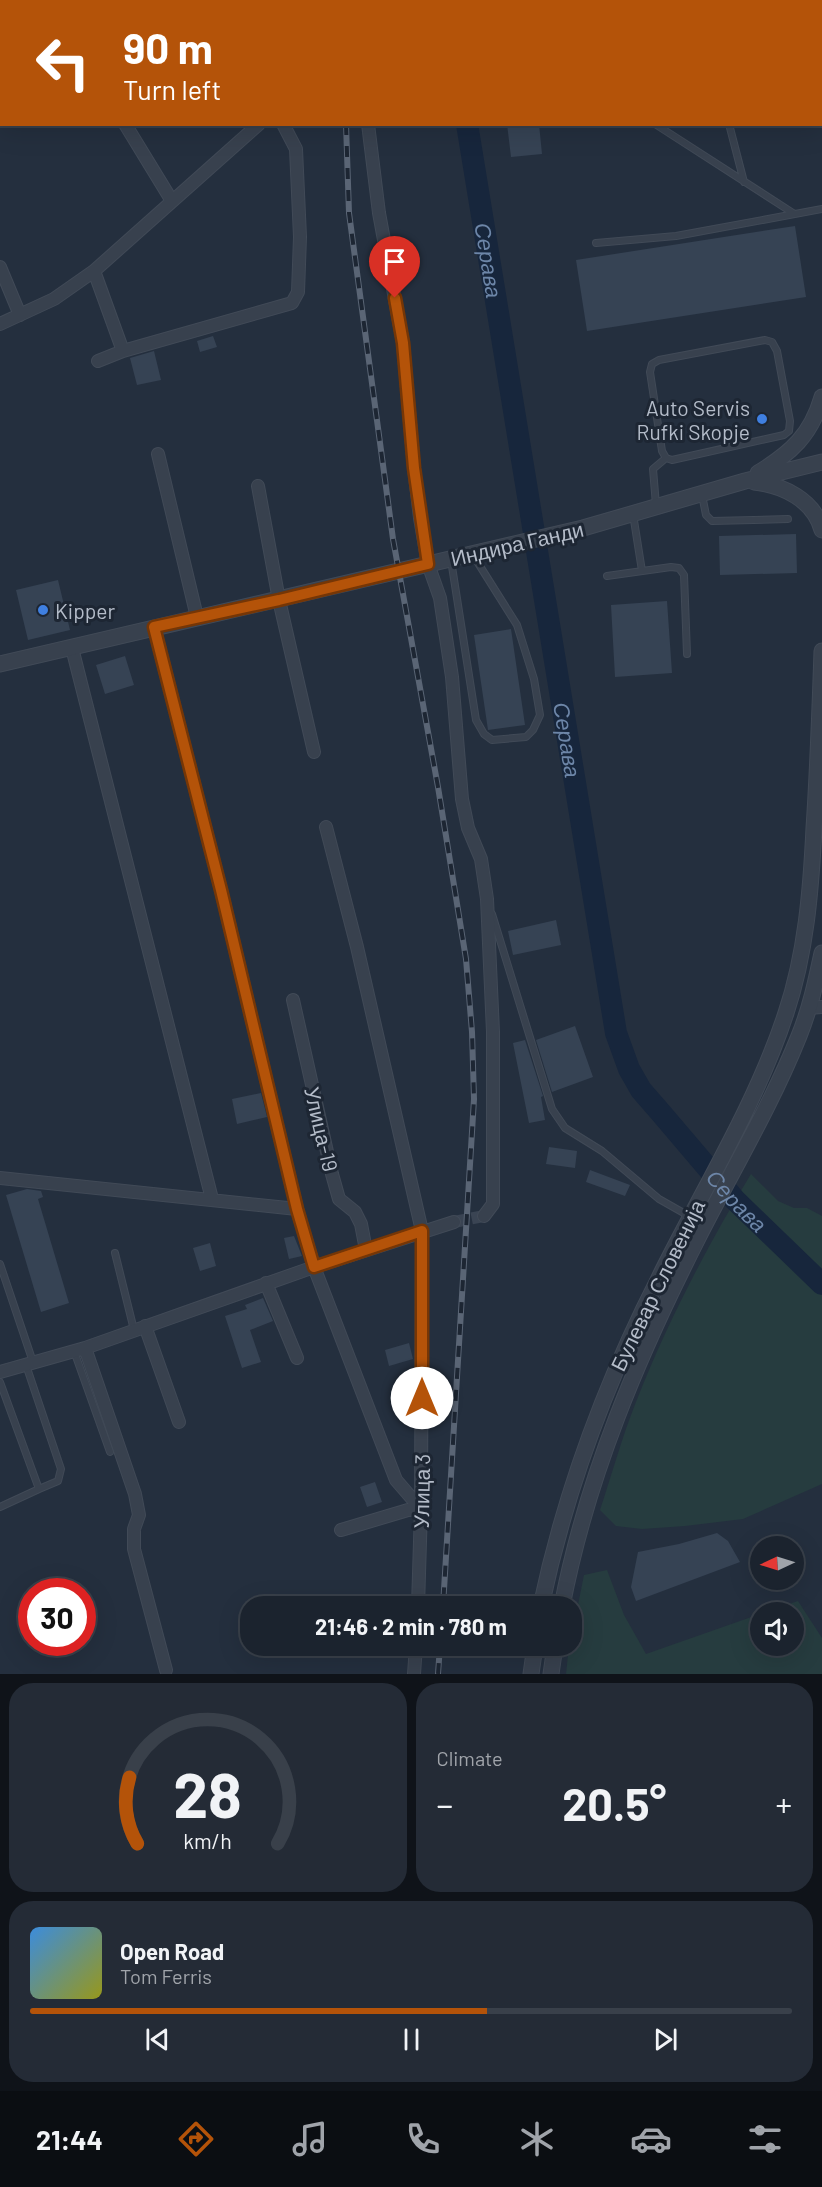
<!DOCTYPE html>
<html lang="en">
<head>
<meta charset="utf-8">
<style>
	body { margin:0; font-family:Barlow,sans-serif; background:#242b36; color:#f1f3f6; height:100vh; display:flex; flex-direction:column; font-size:22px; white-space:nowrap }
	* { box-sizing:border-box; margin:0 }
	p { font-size:20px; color:#a0a4aa }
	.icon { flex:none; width:33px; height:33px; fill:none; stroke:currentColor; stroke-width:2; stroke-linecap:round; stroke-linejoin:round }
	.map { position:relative; height:1674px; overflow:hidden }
	.details { display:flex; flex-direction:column; gap:9px; padding:9px; background:#0f1319; flex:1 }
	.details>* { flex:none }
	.guide { position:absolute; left:0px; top:0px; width:822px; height:126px; box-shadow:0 6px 24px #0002,0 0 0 2px #39404a; background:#b45309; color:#fff; overflow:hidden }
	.needle { width:39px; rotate:266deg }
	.buttons { position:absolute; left:750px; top:1536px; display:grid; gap:12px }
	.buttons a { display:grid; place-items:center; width:54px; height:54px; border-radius:50%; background:#1b232e; box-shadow:0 6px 24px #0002,0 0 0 2px #39404a; font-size:30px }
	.speed { position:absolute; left:18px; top:1578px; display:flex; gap:12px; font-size:30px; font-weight:700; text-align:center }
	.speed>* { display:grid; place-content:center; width:78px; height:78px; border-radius:50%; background:#1b232e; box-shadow:0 6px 24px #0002,0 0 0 2px #39404a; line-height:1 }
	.speed .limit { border:9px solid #d22; background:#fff; color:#111 }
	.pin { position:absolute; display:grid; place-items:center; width:51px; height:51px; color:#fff; margin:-62px -26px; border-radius:50% 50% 50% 0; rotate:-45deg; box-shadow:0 0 6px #0007 }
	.pin .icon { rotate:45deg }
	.me { position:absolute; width:66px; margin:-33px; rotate:0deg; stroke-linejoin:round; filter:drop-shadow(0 0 4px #0008) }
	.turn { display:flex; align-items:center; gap:21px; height:126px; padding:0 24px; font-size:27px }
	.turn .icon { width:78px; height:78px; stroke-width:2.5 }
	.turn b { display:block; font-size:42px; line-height:51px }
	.big { font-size:45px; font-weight:700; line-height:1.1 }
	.details .tile { flex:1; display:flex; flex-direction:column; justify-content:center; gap:9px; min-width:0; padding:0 21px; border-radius:24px; background:#242b36 }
	.details .dial { align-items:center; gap:0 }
	.dial svg { height:156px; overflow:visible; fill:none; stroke:#39404a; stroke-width:7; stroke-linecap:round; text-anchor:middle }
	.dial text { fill:#f1f3f6; stroke:none }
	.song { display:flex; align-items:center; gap:18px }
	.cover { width:72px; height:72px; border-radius:9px; background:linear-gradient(135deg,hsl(210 70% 55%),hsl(60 70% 35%)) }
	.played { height:6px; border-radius:3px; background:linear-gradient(90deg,#b45309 60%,#39404a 60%) }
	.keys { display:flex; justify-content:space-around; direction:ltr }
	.heat { display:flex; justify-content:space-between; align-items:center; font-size:33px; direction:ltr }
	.details .tiles { flex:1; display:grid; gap:9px; grid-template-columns:1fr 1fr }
	.tile:last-child { grid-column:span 2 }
	.trip { position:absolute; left:240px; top:1596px; width:342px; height:60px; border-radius:24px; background:#1b232e; box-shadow:0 6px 24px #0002,0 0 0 2px #39404a; font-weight:700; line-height:60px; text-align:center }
	.tab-bar { display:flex; height:96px; justify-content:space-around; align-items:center; background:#0b0e12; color:#a0a4aa }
	.tab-bar .icon { width:42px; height:42px }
	.tab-bar .active { color:#b45309 }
	.tab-bar b { font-size:27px; color:#f1f3f6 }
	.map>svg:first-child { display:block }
	.green { fill:#263c3f }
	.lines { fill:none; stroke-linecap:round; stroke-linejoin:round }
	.river { stroke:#17263c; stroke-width:22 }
	.building { fill:#364354 }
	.minor-tunnel { stroke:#3a4453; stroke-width:12; stroke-dasharray:12 6; stroke-linecap:butt }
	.service-casing { stroke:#414a57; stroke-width:8 }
	.minor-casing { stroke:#414a57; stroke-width:14 }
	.tertiary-casing { stroke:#414a57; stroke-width:17 }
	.service { stroke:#38414e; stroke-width:6 }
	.minor { stroke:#38414e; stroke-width:12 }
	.tertiary { stroke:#38414e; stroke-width:15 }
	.rail-casing { stroke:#5a6575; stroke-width:6 }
	.rail { stroke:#1d2633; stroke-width:4; stroke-dasharray:11; stroke-linecap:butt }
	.route-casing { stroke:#753606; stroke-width:15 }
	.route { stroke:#b45309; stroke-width:10 }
	.shop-dot { fill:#3f7fe0; stroke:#1d2633; stroke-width:2 }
	.labels { text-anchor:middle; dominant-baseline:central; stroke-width:6; stroke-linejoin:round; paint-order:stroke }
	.poi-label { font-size:21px; fill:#b4bcc9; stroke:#1d2633; text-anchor:end }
	.street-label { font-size:21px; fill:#b4bcc9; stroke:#1d2633 }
	.water-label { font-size:22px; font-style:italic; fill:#6d86a8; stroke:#1d2633 }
</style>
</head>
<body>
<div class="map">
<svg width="822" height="1674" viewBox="0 0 822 1674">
	<rect width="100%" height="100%" fill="#242f3e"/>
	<!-- green -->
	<path class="green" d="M751,1174L778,1201L794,1208H807L822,1216V1484L743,1519L685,1526L642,1529L616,1526L600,1510C612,1474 622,1437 636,1402C667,1323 707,1246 751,1174Z
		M607,1570L624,1615L646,1654L760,1614V1646H794V1612H765L798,1601L822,1638V1674H566L569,1646H572V1635L584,1575Z"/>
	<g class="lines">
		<!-- river -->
		<g class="river">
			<path d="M447,0V2"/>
			<path id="s1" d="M467,124L616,1033L629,1069L641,1090L661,1113L735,1200L822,1284"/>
		</g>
	</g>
	<!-- building -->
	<path class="building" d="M507,124H539L542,154L511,157Z
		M795,226L806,297L587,331L576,260Z
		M213,336L217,347L200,352L197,341Z
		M154,351L161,380L137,385L130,358Z
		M796,534L797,573L720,575L719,536Z
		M58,580L70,630L28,640L16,590Z
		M667,601L672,673L615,677L611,605Z
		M511,629L525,725L488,730L474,635Z
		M125,656L134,685L105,694L96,665Z
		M556,920L561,945L513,955L508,931Z
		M575,1026L593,1077L552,1092L536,1040Z
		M525,1040L543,1096L541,1097L545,1120L529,1123L513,1043Z
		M261,1093L267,1117L237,1124L232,1099Z
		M549,1147L577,1151L575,1168L546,1164Z
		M590,1170L630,1185L625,1196L586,1182Z
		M27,1189L41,1191L43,1197L38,1199L69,1303L41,1312L6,1195Z
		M294,1236L302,1256L289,1259L284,1238Z
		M210,1243L216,1266L200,1271L193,1248Z
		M263,1298L273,1321L250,1330L261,1362L242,1368L225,1316L247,1309L245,1305Z
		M409,1343L413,1359L389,1366L385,1350Z
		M375,1482L382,1502L367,1507L360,1487Z
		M717,1533L728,1541L740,1562L636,1601L631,1587L638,1552L679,1544Z"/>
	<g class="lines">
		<!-- minor-tunnel -->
		<path class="minor-tunnel" d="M454,1222L484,1216"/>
		<defs>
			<path id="service" d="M676,0V2
				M655,124L793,213
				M729,124L744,182
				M596,243L676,236L822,209
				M702,495L706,515L712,521L788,519
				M656,505L653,469L666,458L672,460L784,435L789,431L790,421L777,351L772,342L765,340L659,360L652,364L650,372L662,451L666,458
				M633,514L642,571
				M451,560L476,720L484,734L492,740L526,737L533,730L540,715L534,679L517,625L473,555
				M607,576L671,567L679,568L684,575L687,654
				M492,914L552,1109L565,1128L602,1151L659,1199L689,1216
				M115,1253L134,1330
				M0,1264L33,1362
				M74,1351L110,1452
				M26,1365L61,1469L58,1481L39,1489
				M0,1382L39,1489L0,1507"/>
			<path id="minor" d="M55,0L56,2
				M125,124L172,201
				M368,124L379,213L403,343L414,468L420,518L428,564L440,598L452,677L462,799L468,828L481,859L487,899L493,1032V1204L484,1216
				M0,267L20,315
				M94,271L123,351
				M0,324L54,299L94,271L259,124
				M98,361L123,351L292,303L298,292L300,237L296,149L283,124
				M158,454L197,617
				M258,486L279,600L314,752
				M154,627L221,890L297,1209L314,1267L396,1480L421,1509
				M72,648L212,1199
				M326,827L357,947L422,1231L421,1509L418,1606
				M293,1000L332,1174L339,1199L355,1212L361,1224L366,1250
				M808,1008L822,1007
				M0,1178L297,1209
				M266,1283L297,1358
				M145,1326L179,1422
				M85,1348L135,1494L139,1515L134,1529V1549L166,1670
				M0,1372L85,1348L314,1267L454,1222
				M341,1530L408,1510L421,1509
				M414,1674L416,1646"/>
			<path id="tertiary" d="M821,0L822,50
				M758,473C791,453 811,435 822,397
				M754,482C783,485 814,500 822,530
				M0,664L583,528L745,481L822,462
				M541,1606C565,1492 606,1382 659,1278C702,1191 756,1105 786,1013C806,953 811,890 814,828C818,769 820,710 822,651
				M562,1606C587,1476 638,1356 698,1238C732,1171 771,1106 799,1036C810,1009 816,981 822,953
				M531,1674L535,1646
				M551,1674L555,1646"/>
		</defs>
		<!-- service casing -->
		<use href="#service" class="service-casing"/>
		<!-- minor casing -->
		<use href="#minor" class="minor-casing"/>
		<!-- tertiary casing -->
		<use href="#tertiary" class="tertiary-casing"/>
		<!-- service -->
		<use href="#service" class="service"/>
		<!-- minor -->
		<use href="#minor" class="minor"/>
		<!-- tertiary -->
		<use href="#tertiary" class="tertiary"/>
		<defs>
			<path id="rail" d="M353,2V0
				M346,124L349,213L393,539L438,787L466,959L472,1032L474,1099L443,1606
				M438,1674L440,1646"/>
		</defs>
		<!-- rail casing -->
		<use href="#rail" class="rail-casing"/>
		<!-- rail -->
		<use href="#rail" class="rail"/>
	</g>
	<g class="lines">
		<defs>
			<path id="route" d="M395,298L403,343L414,468L428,564L279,600L154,627L221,890L297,1209L314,1267L422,1231V1398"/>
		</defs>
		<!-- route casing -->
		<use href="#route" class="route-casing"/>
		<!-- route -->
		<use href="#route" class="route"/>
	</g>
	<!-- markers -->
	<g class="shop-dot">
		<circle cx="762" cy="419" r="6"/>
		<circle cx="43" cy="610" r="6"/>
	</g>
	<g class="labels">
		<!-- poi labels -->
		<g class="poi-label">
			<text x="750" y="407">Auto Servis<tspan x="750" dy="24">Rufki Skopje</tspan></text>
			<text x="55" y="610" text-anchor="start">Kipper</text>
		</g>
		<!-- street labels -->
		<g class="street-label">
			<text transform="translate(517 543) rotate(-13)">Индира Ганди</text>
			<text transform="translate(322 1129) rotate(77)">Улица-19</text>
			<text transform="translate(657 1285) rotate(-64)">Булевар Словенија</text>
			<text transform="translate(421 1491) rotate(-89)">Улица 3</text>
		</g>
		<!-- water labels -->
		<g class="water-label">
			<text stroke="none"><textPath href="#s1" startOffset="138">Серава</textPath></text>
			<text stroke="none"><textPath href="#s1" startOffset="624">Серава</textPath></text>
			<text stroke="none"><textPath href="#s1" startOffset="1130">Серава</textPath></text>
		</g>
	</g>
</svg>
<div class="buttons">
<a><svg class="needle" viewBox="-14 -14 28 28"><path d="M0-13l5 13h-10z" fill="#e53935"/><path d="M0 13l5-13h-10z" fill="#a0a4aa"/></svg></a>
<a><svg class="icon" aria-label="sound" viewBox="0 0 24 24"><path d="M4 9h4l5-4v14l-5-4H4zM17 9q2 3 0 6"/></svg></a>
</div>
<div class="speed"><div class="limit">30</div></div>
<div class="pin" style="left:395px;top:298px;background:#d93025"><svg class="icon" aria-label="arrive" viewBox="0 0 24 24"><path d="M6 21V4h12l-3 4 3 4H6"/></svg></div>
<svg class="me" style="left:422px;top:1398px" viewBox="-20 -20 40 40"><circle r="19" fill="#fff"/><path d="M0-13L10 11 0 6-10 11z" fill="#b45309"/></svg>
<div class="trip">21:46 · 2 min · 780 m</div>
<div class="guide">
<div class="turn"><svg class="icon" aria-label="left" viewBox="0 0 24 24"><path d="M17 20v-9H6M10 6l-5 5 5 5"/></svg><div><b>90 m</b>Turn left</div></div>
</div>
</div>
<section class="details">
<div class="tiles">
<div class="tile dial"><svg viewBox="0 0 100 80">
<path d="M14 69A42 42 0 1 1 86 69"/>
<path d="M14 69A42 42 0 0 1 10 35" stroke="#b45309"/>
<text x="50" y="56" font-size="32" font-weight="700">28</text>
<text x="50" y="72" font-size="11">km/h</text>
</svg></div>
<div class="tile"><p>Climate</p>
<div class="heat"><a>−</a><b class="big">20.5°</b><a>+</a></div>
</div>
<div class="tile">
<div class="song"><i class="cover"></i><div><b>Open Road</b><p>Tom Ferris</p></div></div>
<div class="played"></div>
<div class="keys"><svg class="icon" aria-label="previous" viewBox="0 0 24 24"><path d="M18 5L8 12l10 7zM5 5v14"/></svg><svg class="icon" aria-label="pause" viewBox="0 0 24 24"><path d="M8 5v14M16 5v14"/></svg><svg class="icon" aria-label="next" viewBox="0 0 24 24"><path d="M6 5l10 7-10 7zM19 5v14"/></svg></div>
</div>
</div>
</section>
<nav class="tab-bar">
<b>21:44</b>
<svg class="icon active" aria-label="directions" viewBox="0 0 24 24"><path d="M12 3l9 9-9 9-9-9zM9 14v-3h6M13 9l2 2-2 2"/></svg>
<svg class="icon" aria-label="music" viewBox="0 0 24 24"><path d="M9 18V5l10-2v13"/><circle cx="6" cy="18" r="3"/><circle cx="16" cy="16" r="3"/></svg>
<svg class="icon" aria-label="phone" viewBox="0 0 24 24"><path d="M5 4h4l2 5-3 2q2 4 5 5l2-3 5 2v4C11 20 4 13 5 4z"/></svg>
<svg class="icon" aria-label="climate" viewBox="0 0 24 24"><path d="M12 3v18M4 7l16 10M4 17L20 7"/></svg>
<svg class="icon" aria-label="car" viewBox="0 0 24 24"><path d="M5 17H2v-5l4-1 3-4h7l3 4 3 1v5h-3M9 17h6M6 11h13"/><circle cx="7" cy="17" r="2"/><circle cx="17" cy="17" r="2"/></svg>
<svg class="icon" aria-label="filters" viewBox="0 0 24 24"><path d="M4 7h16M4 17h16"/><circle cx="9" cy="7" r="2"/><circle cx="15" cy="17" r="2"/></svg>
</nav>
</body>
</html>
